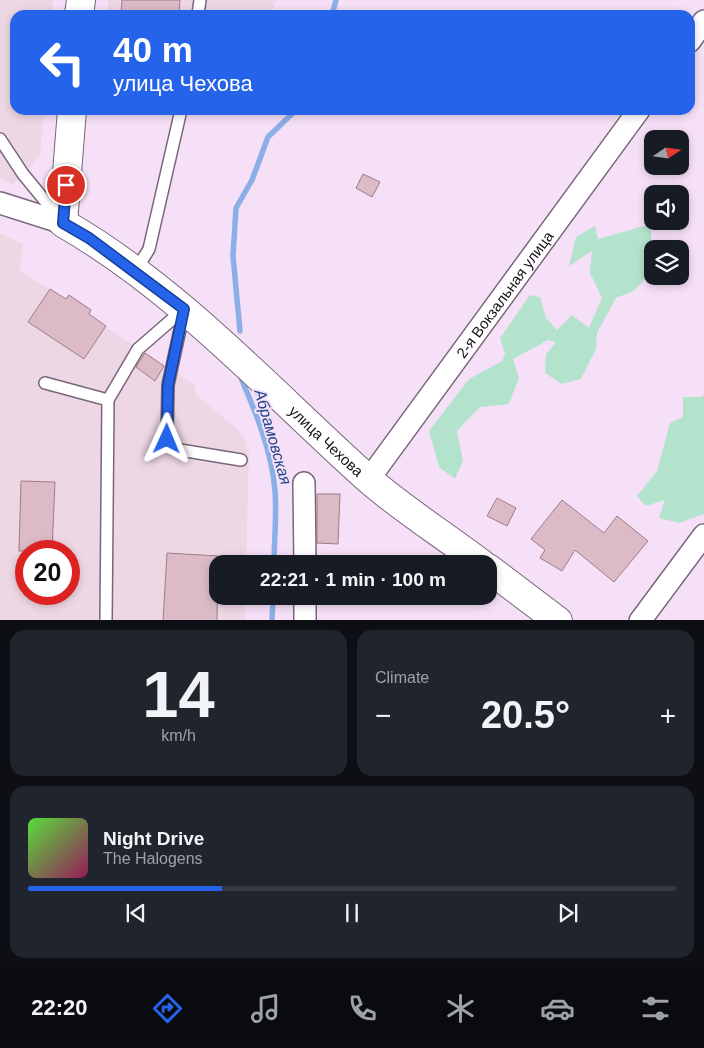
<!DOCTYPE html>
<html lang="en">
<head>
<meta charset="utf-8">
<style>
	body { margin:0; font-family:Arial,sans-serif; background:#20242c; color:#f1f3f6; height:100vh; display:flex; flex-direction:column; font-size:19px; white-space:nowrap }
	* { box-sizing:border-box; margin:0 }
	p { font-size:16px; color:#9ea1a6 }
	.icon { flex:none; width:28px; height:28px; fill:none; stroke:currentColor; stroke-width:2; stroke-linecap:round; stroke-linejoin:round }
	.map { position:relative; height:620px; overflow:hidden }
	.panel { display:flex; flex-direction:column; gap:10px; padding:10px; background:#0d0f14; flex:1 }
	.panel>* { flex:none }
	.guide { position:absolute; left:10px; top:10px; width:685px; height:105px; border-radius:15px; box-shadow:0 2px 8px #0003; background:#2563eb; color:#fff; overflow:hidden }
	.needle { width:32px; rotate:77deg }
	.controls { position:absolute; left:644px; top:130px; display:grid; gap:10px }
	.controls a { display:grid; place-items:center; width:45px; height:45px; border-radius:10px; background:#171b24; box-shadow:0 2px 8px #0003; font-size:25px }
	.speed { position:absolute; left:15px; top:540px; display:flex; gap:10px; font-size:25px; font-weight:700; text-align:center }
	.speed>* { display:grid; place-content:center; width:65px; height:65px; border-radius:50%; background:#171b24; box-shadow:0 2px 8px #0003; line-height:1 }
	.speed .limit { border:8px solid #d22; background:#fff; color:#111 }
	.pin { position:absolute; display:grid; place-items:center; width:42px; height:42px; color:#fff; margin:-21px; border:2px solid #fff; border-radius:50%; box-shadow:0 1px 5px #0007 }
	.me { position:absolute; width:55px; margin:-28px; rotate:1deg; stroke-linejoin:round; filter:drop-shadow(0 0 4px #0008) }
	.turn { display:flex; align-items:center; gap:18px; height:105px; padding:0 20px; font-size:22px }
	.turn .icon { width:65px; height:65px; stroke-width:2.5 }
	.turn b { display:block; font-size:35px; line-height:42px }
	.big { font-size:38px; font-weight:700; line-height:1.1 }
	.panel .card { flex:1; display:flex; flex-direction:column; justify-content:center; gap:8px; min-width:0; padding:0 18px; border-radius:15px; background:#20242c }
	.panel .dial { align-items:center; gap:0 }
	.dial b { font-size:65px; line-height:1 }
	.song { display:flex; align-items:center; gap:15px }
	.cover { width:60px; height:60px; border-radius:8px; background:linear-gradient(135deg,hsl(110 70% 55%),hsl(330 70% 35%)) }
	.played { height:5px; border-radius:2px; background:linear-gradient(90deg,#2563eb 30%,#363941 30%) }
	.keys { display:flex; justify-content:space-around; direction:ltr }
	.heat { display:flex; justify-content:space-between; align-items:center; font-size:28px; direction:ltr }
	.panel .tiles { flex:1; display:grid; gap:10px; grid-template-columns:1fr 1fr }
	.card:last-child { grid-column:span 2 }
	.trip { position:absolute; left:209px; top:555px; width:288px; height:50px; border-radius:15px; background:#171b24; box-shadow:0 2px 8px #0003; font-weight:700; line-height:50px; text-align:center }
	.menu { display:flex; height:80px; justify-content:space-around; align-items:center; background:#090b0e; color:#9ea1a6 }
	.menu .icon { width:35px; height:35px }
	.menu .selected { color:#2563eb }
	.menu b { font-size:22px; color:#f1f3f6 }
	.map>svg:first-child { display:block }
	.industrial { fill:#edd7e4; fill-rule:evenodd }
	.green { fill:#b4e3cd }
	.lines { fill:none; stroke-linecap:round; stroke-linejoin:round }
	.stream { stroke:#8dafe7; stroke-width:5.5 }
	.building { fill:#dcbbc6; stroke:#9c7d87 }
	.service-casing { stroke:#79667b; stroke-width:14 }
	.minor-casing { stroke:#79667b; stroke-width:24 }
	.tertiary-casing { stroke:#79667b; stroke-width:30 }
	.service { stroke:#fff; stroke-width:11 }
	.minor { stroke:#fff; stroke-width:21 }
	.tertiary { stroke:#fff; stroke-width:28 }
	.route-casing { stroke:#184099; stroke-width:12 }
	.route { stroke:#2563eb; stroke-width:9 }
	.labels { text-anchor:middle; dominant-baseline:central; stroke-width:4; stroke-linejoin:round; paint-order:stroke }
	.street-label { font-size:15px; fill:#171018; stroke:#f6e0f8 }
	.water-label { font-size:16px; font-style:italic; fill:#20478a; stroke:#f6e0f8 }
</style>
</head>
<body>
<div class="map">
<svg width="704" height="621" viewBox="0 0 704 621">
	<rect width="100%" height="100%" fill="#f6e0f8"/>
	<!-- industrial -->
	<path class="industrial" d="M0,0H53L51,15H15V110H44L40,156L13,185L0,177Z
		M108,0H277L270,15H107Z
		M0,233L23,244L20,271L66,299L69,295L91,310L89,314L106,327L196,386L195,394L236,428L245,439L249,454L246,564H218V596H245V620H0ZM26,551H69V594H26Z"/>
	<!-- green -->
	<path class="green" d="M651,224V243L656,249H652V271L634,291L616,298L597,333L596,349L581,379L562,384L545,373L546,354L556,342L548,340L513,359L519,378L509,404L480,407L457,431L463,461L455,479L439,467L429,431L469,379L502,361L505,354L500,338L530,295L540,297L546,318L557,330L572,315L589,328L602,298L590,273L592,251L569,266L576,237L595,226L598,239Z
		M704,395V514L679,523L659,518L665,500L646,506L637,496L657,471L670,423L683,417V397H701Z"/>
	<g class="lines">
		<!-- stream -->
		<path class="stream" d="M332,15L336,0
			M240,331L233,256L236,208L252,180L268,137L296,110
			M241,378C256,413 272,452 275,491C277,515 274,540 274,564
			M272,621L273,596"/>
	</g>
	<!-- building -->
	<path class="building" d="M122,0H180L179,15H121Z
		M363,174L380,182L372,197L356,188Z
		M50,289L66,299L69,295L91,310L89,314L106,326L84,359L28,322Z
		M145,353L164,366L155,381L136,367Z
		M21,481L55,482L52,551H19Z
		M317,494H340L338,544L317,543Z
		M497,498L516,508L507,526L487,516Z
		M562,500L604,533L617,516L648,541L614,582L575,550L562,571L540,558L545,550L531,539Z
		M167,553L218,556L217,621H163Z"/>
	<g class="lines">
		<defs>
			<path id="service" d="M198,15L200,0
				M0,139L23,174L60,219
				M135,272L149,249L181,110
				M184,311L168,385L167,439L169,446L174,449L241,460
				M45,383L108,400
				M106,621L108,400L138,349L184,309"/>
			<g id="minor">
				<path d="M690,41L704,21"/>
				<path d="M0,203L63,223"/>
				<path id="s1" d="M369,479L639,110"/>
				<path d="M304,483L305,564"/>
				<path d="M305,596V621"/>
				<path d="M640,621L704,535"/>
			</g>
			<g id="tertiary">
				<path d="M79,15L81,0"/>
				<path id="s2" d="M72,110L63,223C178,289 269,390 367,478C402,509 444,535 482,564"/>
				<path d="M488,568L558,621"/>
			</g>
		</defs>
		<!-- service casing -->
		<use href="#service" class="service-casing"/>
		<!-- minor casing -->
		<use href="#minor" class="minor-casing"/>
		<!-- tertiary casing -->
		<use href="#tertiary" class="tertiary-casing"/>
		<!-- service -->
		<use href="#service" class="service"/>
		<!-- minor -->
		<use href="#minor" class="minor"/>
		<!-- tertiary -->
		<use href="#tertiary" class="tertiary"/>
	</g>
	<g class="lines">
		<defs>
			<path id="route" d="M66,185L63,223L89,238L184,309L168,385L167,439"/>
		</defs>
		<!-- route casing -->
		<use href="#route" class="route-casing"/>
		<!-- route -->
		<use href="#route" class="route"/>
	</g>
	<g class="labels">
		<!-- street labels -->
		<g class="street-label">
			<text stroke="none"><textPath href="#s1" startOffset="229">2-я Вокзальная улица</textPath></text>
			<text stroke="none"><textPath href="#s2" startOffset="456">улица Чехова</textPath></text>
		</g>
		<!-- water labels -->
		<g class="water-label">
			<text transform="translate(273 437) rotate(74)">Абрамовская</text>
		</g>
	</g>
</svg>
<div class="controls">
<a><svg class="needle" viewBox="-14 -14 28 28"><path d="M0-13l5 13h-10z" fill="#e53935"/><path d="M0 13l5-13h-10z" fill="#9ea1a6"/></svg></a>
<a><svg class="icon" aria-label="sound" viewBox="0 0 24 24"><path d="M4 9h4l5-4v14l-5-4H4zM17 9q2 3 0 6"/></svg></a>
<a><svg class="icon" aria-label="layers" viewBox="0 0 24 24"><path d="M12 4l9 5-9 5-9-5zM3 14l9 5 9-5"/></svg></a>
</div>
<div class="speed"><div class="limit">20</div></div>
<div class="pin" style="left:66px;top:185px;background:#d93025"><svg class="icon" aria-label="arrive" viewBox="0 0 24 24"><path d="M6 21V4h12l-3 4 3 4H6"/></svg></div>
<svg class="me" style="left:167px;top:439px" viewBox="-20 -20 40 40"><path d="M0-17L14 15 0 8-14 15z" fill="#2563eb" stroke="#fff" stroke-width="4"/></svg>
<div class="trip">22:21 · 1 min · 100 m</div>
<div class="guide">
<div class="turn"><svg class="icon" aria-label="left" viewBox="0 0 24 24"><path d="M17 20v-9H6M10 6l-5 5 5 5"/></svg><div><b>40 m</b>улица Чехова</div></div>
</div>
</div>
<section class="panel">
<div class="tiles">
<div class="card dial"><b>14</b><p>km/h</p></div>
<div class="card"><p>Climate</p>
<div class="heat"><a>−</a><b class="big">20.5°</b><a>+</a></div>
</div>
<div class="card">
<div class="song"><i class="cover"></i><div><b>Night Drive</b><p>The Halogens</p></div></div>
<div class="played"></div>
<div class="keys"><svg class="icon" aria-label="previous" viewBox="0 0 24 24"><path d="M18 5L8 12l10 7zM5 5v14"/></svg><svg class="icon" aria-label="pause" viewBox="0 0 24 24"><path d="M8 5v14M16 5v14"/></svg><svg class="icon" aria-label="next" viewBox="0 0 24 24"><path d="M6 5l10 7-10 7zM19 5v14"/></svg></div>
</div>
</div>
</section>
<nav class="menu">
<b>22:20</b>
<svg class="icon selected" aria-label="directions" viewBox="0 0 24 24"><path d="M12 3l9 9-9 9-9-9zM9 14v-3h6M13 9l2 2-2 2"/></svg>
<svg class="icon" aria-label="music" viewBox="0 0 24 24"><path d="M9 18V5l10-2v13"/><circle cx="6" cy="18" r="3"/><circle cx="16" cy="16" r="3"/></svg>
<svg class="icon" aria-label="phone" viewBox="0 0 24 24"><path d="M5 4h4l2 5-3 2q2 4 5 5l2-3 5 2v4C11 20 4 13 5 4z"/></svg>
<svg class="icon" aria-label="climate" viewBox="0 0 24 24"><path d="M12 3v18M4 7l16 10M4 17L20 7"/></svg>
<svg class="icon" aria-label="car" viewBox="0 0 24 24"><path d="M5 17H2v-5l4-1 3-4h7l3 4 3 1v5h-3M9 17h6M6 11h13"/><circle cx="7" cy="17" r="2"/><circle cx="17" cy="17" r="2"/></svg>
<svg class="icon" aria-label="filters" viewBox="0 0 24 24"><path d="M4 7h16M4 17h16"/><circle cx="9" cy="7" r="2"/><circle cx="15" cy="17" r="2"/></svg>
</nav>
</body>
</html>
